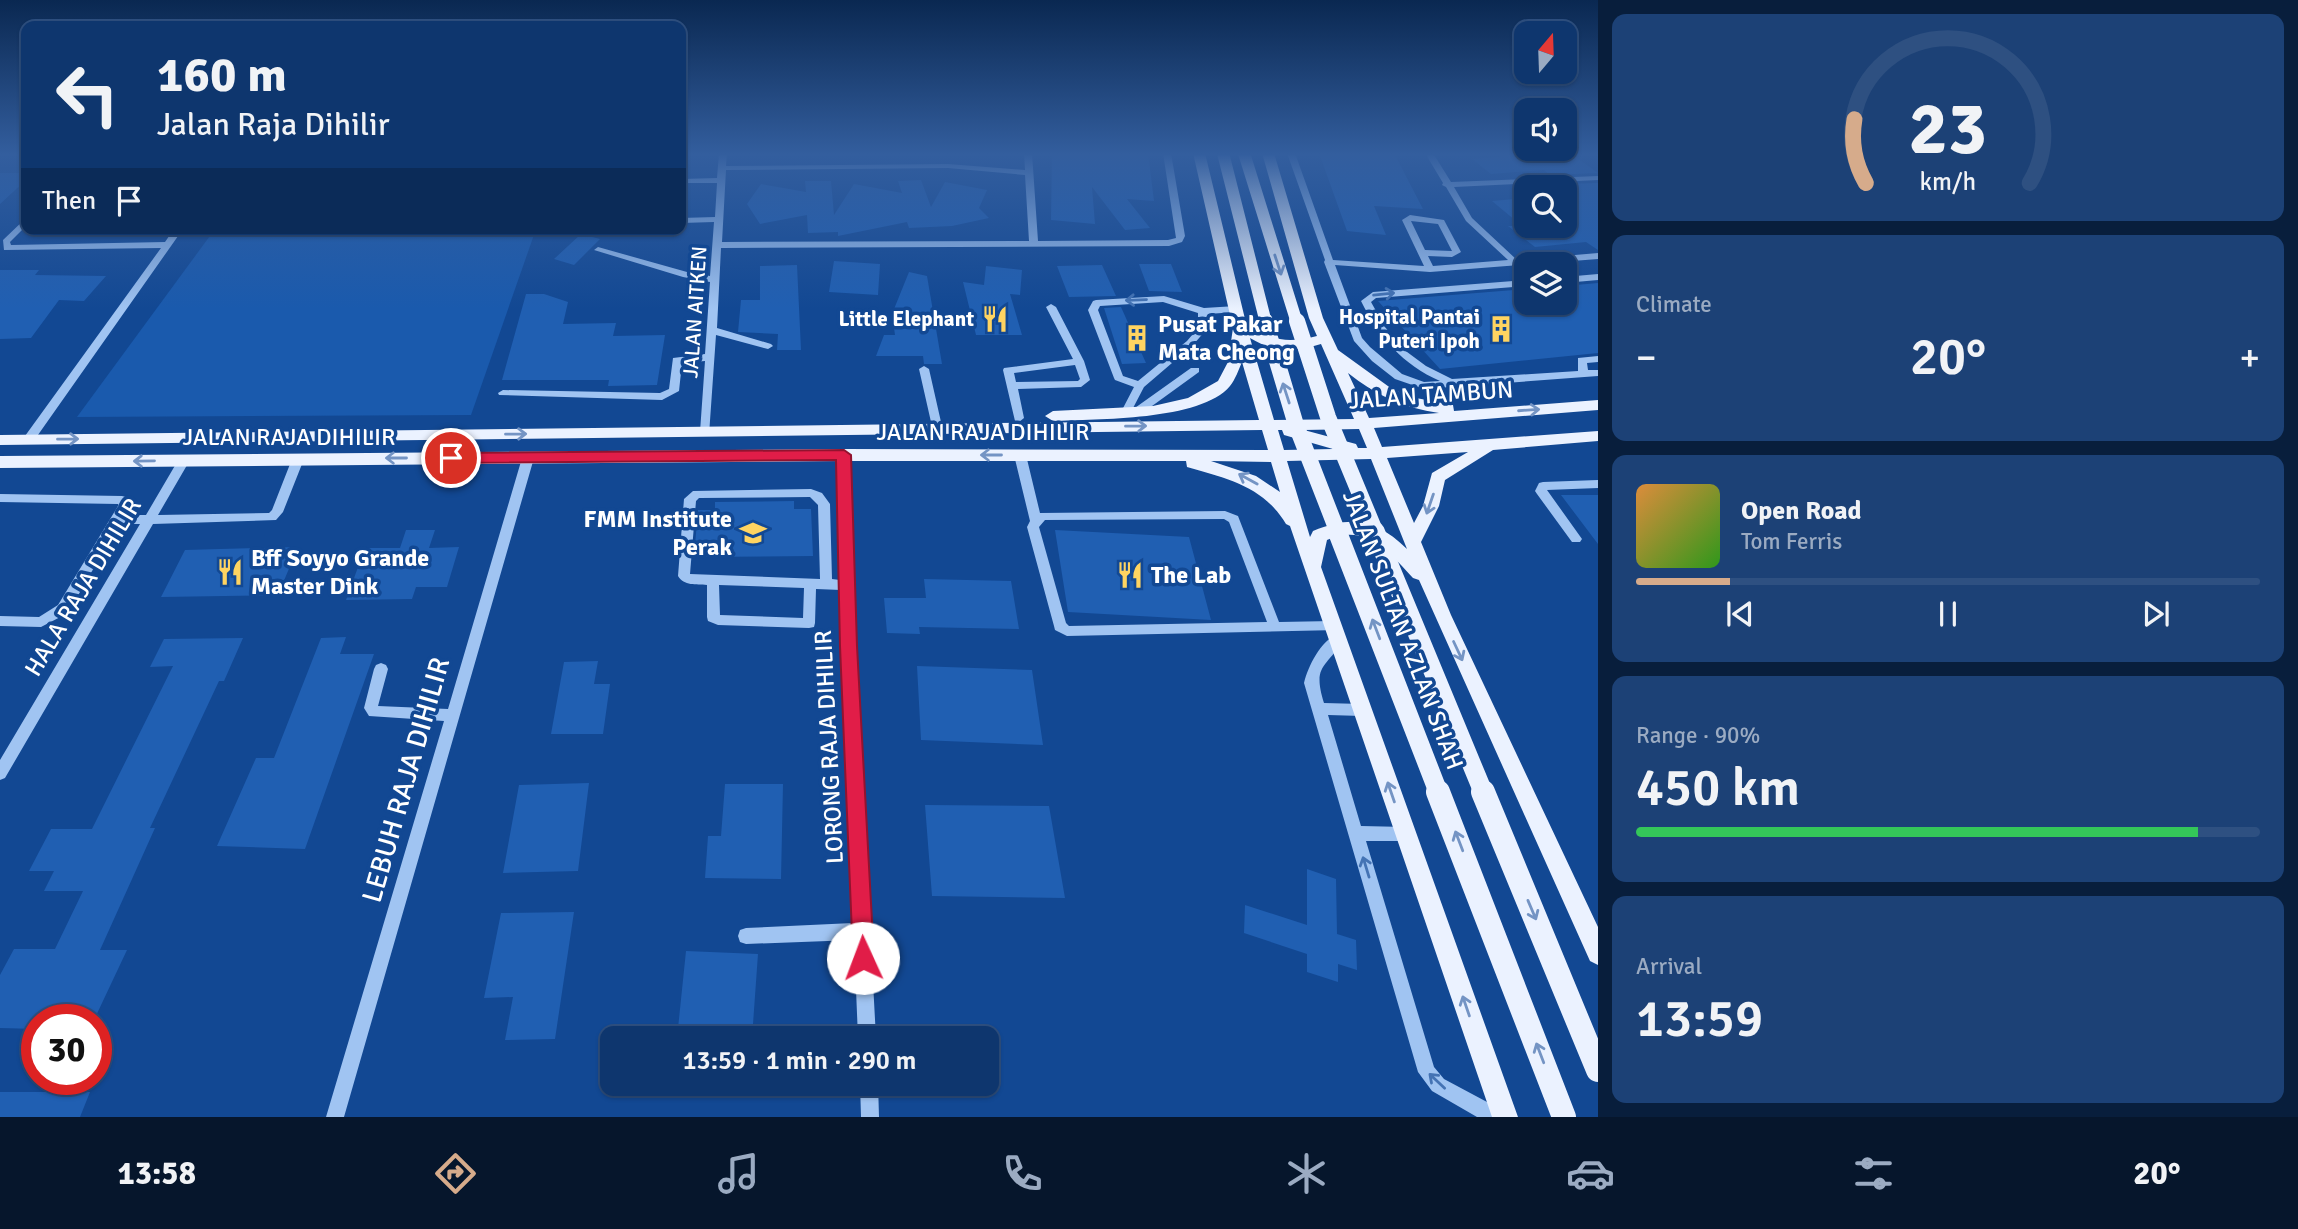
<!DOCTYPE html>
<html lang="en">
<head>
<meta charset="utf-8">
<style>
	body { margin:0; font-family:Signika,sans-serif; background:#1c4176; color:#f1f3f6; height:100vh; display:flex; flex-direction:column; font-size:26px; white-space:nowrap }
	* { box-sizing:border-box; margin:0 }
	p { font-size:23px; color:#9babc2 }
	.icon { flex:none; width:38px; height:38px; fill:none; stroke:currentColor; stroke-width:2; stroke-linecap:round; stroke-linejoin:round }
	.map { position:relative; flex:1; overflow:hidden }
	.side { display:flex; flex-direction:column; gap:14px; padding:14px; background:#081e3c; width:700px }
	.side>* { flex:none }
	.banner { position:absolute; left:21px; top:21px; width:665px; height:214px; border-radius:14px; box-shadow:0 2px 5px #0004,0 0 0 2px #2e5081; background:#0e366e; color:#f1f3f6; overflow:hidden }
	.needle { width:46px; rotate:19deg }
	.fabs { position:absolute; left:1514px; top:21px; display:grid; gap:14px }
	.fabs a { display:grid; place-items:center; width:63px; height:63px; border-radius:14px; background:#0e366e; box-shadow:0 2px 5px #0004,0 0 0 2px #2e5081; font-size:35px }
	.speed { position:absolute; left:21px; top:1004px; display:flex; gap:14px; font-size:35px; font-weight:700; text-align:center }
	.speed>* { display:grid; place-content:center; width:91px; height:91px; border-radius:50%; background:#0e366e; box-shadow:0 2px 5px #0004,0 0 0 2px #2e5081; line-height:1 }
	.speed .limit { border:10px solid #d22; background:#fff; color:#111 }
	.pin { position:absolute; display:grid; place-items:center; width:60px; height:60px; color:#fff; margin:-30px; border:4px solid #fff; border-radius:50%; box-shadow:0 2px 7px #0007 }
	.me { position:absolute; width:77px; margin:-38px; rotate:358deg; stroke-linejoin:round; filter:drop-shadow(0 0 5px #0008) }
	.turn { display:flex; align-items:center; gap:24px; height:147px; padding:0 21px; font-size:32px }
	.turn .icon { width:91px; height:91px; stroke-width:2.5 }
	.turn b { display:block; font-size:49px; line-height:60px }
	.then { display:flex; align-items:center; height:66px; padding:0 21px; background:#0003; gap:14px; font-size:26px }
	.big { font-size:52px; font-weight:600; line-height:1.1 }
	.side .card { flex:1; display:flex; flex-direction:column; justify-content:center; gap:10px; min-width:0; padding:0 24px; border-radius:14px; background:#1c4176 }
	.side .dial { align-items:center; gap:0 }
	.dial svg { height:182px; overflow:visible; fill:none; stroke:#2e5081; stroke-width:7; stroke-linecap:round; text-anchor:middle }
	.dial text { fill:#f1f3f6; stroke:none }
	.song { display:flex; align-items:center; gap:21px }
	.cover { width:84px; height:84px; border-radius:10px; background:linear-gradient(135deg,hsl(30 70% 55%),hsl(110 70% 35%)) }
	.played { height:7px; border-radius:4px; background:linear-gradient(90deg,#d6ab8b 15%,#2e5081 15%) }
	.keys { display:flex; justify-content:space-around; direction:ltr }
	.heat { display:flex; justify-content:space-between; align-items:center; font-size:38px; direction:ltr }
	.charge { height:10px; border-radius:5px; background:linear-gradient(90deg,#34c759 90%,#2e5081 0) }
	.trip { position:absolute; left:600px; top:1026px; width:399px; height:70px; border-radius:14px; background:#0e366e; box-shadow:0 2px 5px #0004,0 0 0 2px #2e5081; font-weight:600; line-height:70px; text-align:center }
	.tabs { display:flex; height:112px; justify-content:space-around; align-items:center; background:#06162c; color:#9babc2 }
	.tabs .icon { width:49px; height:49px }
	.tabs .selected { color:#d6ab8b }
	.tabs b { font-size:32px; color:#f1f3f6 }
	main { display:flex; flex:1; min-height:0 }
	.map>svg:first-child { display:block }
	.green { fill:#1a5aad }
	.building { fill:#205fb2 }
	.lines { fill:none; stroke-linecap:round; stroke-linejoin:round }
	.minor { fill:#a0c4f2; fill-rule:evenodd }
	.major { fill:#ebf2ff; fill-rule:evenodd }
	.major-bridge-far3 { stroke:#ebf2ff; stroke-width:12 }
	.major-bridge-far2 { stroke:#ebf2ff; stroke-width:16 }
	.major-bridge-far1 { stroke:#ebf2ff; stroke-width:19 }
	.major-bridge { stroke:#ebf2ff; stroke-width:24 }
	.oneway { stroke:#7494c4 }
	.oneway2 { stroke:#4473b4 }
	.route { fill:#e11d48; stroke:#92132f; stroke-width:2 }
	.labels { text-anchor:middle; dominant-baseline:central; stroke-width:7; stroke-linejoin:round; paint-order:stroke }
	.far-street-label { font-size:21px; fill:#fff; stroke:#124893 }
	.far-poi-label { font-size:21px; font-weight:bold; fill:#fff; stroke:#124893; text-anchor:end }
	.poi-label { font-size:24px; font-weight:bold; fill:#fff; stroke:#124893; text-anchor:start }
	.street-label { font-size:24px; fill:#fff; stroke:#124893 }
	.near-street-label { font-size:28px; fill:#fff; stroke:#124893 }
</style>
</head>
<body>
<main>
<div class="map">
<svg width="1598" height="1117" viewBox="0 0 1598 1117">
	<rect width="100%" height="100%" fill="#124893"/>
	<!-- green -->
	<path class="green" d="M215,229H536L471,415L77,417Z"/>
	<!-- building -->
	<path class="building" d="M1052,153H1148L1154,201L1127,199L1150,228L1125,230L1092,187L1095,224L1051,220Z
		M1319,153H1394L1423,209L1374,206L1386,235L1347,231Z
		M1495,153H1570L1598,173L1550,175L1544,170L1491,174L1472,159L1500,157Z
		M0,173H26V180L0,204Z
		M921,180L931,207L945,182L987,190L979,208L989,218L952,226L909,228L907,222L838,236V232L808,233L807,215L760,224L747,204L761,184L806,192L805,181H831L834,215L854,184L902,193L898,181Z
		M1598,183V250L1586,242L1535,247L1508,226H1522L1492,201L1526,198V226H1564L1563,184Z
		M581,234L600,239L574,265L554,259Z
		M834,261L880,264L878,295L829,292Z
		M1139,264H1171L1182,292L1149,291Z
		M797,265L801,350H777L778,334L738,332L741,300H760V266Z
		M1102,265L1116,296L1069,297L1057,266Z
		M986,266L1022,270L1020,295L1010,294L1022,335H976L963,282L984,285Z
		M0,270H39L35,275L106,276L84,301L59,300L31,338L0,339Z
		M909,272L927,276L942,364H924L923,356H876L884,335H895L892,314Z
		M1598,283V353L1440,369L1378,301L1526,289V303H1564V286Z
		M526,294H544L568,302L563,324L616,323L613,336L665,335L657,385L608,386L609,380H502Z
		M1121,307L1146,363L1122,364L1104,308Z
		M1561,495H1598V544Z
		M794,501V509H811L813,556L694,557L698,510H715V502Z
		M406,530H435L429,548L459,547L447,587H416L412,599L346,600L365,548H400Z
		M1055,530L1189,537L1211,620L1068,612Z
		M298,547L278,595L161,597L185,550Z
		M924,579L1011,581L1019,629L919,627L920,634L887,633L884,598H926Z
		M346,637L340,654H374L305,849L217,846L256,758H274L321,638Z
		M243,638L224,681H219L150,828H155L100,950H127L94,1020H37V1029L0,1028V975L14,949H55L83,891H44L54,871H29L51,829H92L173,666L150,667L164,639Z
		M598,661L594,684H610L603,734H551L564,662Z
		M917,666L1032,670L1043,745L921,740Z
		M589,783L578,871L503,873L519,785Z
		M725,784H783L781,879L705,878L708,836H721Z
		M925,805L1049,806L1065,898L932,896Z
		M1307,869L1336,879L1337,934L1356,940L1357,970L1338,964V982L1307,972V954L1244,933L1245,905L1307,925Z
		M574,912L555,1039L505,1040L513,997L484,998L501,913Z
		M686,951L758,954L752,1038H677Z
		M0,1092H90L80,1117H0Z"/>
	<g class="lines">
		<!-- minor -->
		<path class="minor" d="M719,153H727L726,166L948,164L1025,170L1024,153H1032L1038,241L1168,240L1176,238L1163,153H1171L1185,236L1182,242L1169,246L721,248L717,328L771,344L773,346L768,349L716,335L709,435H701L700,432L705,361L682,363L679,391L662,400L499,395L498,393L503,390L660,393L669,389L673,358L705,354L710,282L683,277L594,250L598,247L687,272L710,276L714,222L681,223V218L715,217L717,183H681V179L717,178ZM948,168L1025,175L1029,241L722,242L726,170Z
			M1287,153H1295L1333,260L1424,266L1402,220L1410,215L1444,220L1461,252L1452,257L1428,256L1433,266L1508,260L1466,221L1446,187L1442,185L1443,183L1425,153H1433L1451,182L1598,176V180L1454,187L1472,218L1517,260L1598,253V259L1430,272L1335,265L1362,338L1370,347L1402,374L1424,382L1440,381C1403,365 1379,337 1361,301L1373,292L1526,280V286L1376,298L1371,302L1385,327L1403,349L1426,366L1452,379L1578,371V358L1598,356V362L1587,363L1588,370H1598V376L1424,389L1395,379L1372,361L1354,341L1324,262L1325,260ZM1411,221L1438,224L1452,251L1425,250Z
			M26,218V226L10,242L11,245L165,242L174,229H183L33,442H25L24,439L25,436L161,248L4,250L3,240Z
			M1598,274V280L1564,283V277Z
			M1164,296L1204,308L1236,306L1241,309L1236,312L1208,314L1206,330L1193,345L1144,387L1132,410L1191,368H1199V372L1141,414L1137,415L1132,411L1130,415H1122L1121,412L1134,387L1115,380L1114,378L1088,310L1093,301L1096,300ZM1163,302L1198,313V328L1187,341L1138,381L1123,376L1098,310L1100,306Z
			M1051,304L1056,307L1084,361L1090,380L1081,387L1018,389L1024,418L1019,422L1015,421L1003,370L1004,368L1073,359L1046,307ZM1075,365L1080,379L1078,381L1016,382L1014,373Z
			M924,366L929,369L941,422L936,426L931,422L919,369Z
			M844,451L850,455L855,646L876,1038H858L854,940L746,944L740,942L738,936L740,930L746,928L853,923L841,590L816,589L815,623L814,627L809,628L718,625L708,621L707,617V585C696,584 684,586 678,576L684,499L693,491L811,489L822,493L830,504L832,579L840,580L838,455ZM810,497L818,505L820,579L690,574L696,501L699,498ZM719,585L804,588L803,618L720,615Z
			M1020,451L1026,455L1040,513L1225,511L1238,516L1279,622L1333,621L1338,622L1339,626L1338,630L1067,636L1055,630L1054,626L1027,527L1030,521L1014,455ZM1224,519L1229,522L1267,622L1069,626L1066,623L1039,527L1045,520Z
			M528,454L534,458L344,1117H326L444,721L369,716L364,708L374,669L376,665L381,663L386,665L388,669L378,706L448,709L522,458Z
			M298,455L304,459L283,512L276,520L153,524L5,778L0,780V760L140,524H119L68,613L41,627L0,626V616L39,617L58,605L118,506V504L0,502V494L122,496L126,497L130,506L124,515H146L180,457L184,456L190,460L158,515L269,513L272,510L292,459Z
			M1598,480V488L1547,490L1582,539L1580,542H1572L1537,494L1535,491L1539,483L1543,482Z
			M1337,634L1342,635L1344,639C1326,669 1312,664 1324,703L1362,704L1367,706L1369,710L1367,714L1362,716L1328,715L1361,826L1406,827L1411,829L1414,834L1411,839L1406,841H1366L1434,1067L1444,1079L1502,1110L1504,1117H1477L1432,1091L1418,1072L1304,683C1308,666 1321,641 1337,634Z
			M860,1083H878L879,1117H861Z"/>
		<!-- major -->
		<path class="major" d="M1193,153H1205L1245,319C1267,341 1287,344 1317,336L1309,318L1262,153H1274L1323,318L1338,350L1392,389L1416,398L1453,405L1454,411L1598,400V410L1374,428L1382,447L1598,431V441L1493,450L1445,480L1439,506L1421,542L1451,615L1598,927V965L1590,961L1419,580L1413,578C1388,551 1366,523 1327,540L1321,567L1518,1117H1492L1290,526L1286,524C1263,486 1228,479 1187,467L1186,461H844L0,468V456L844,449L1268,450L1262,430L0,445V435L1259,420L1242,362C1239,369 1235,380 1230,386C1201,421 1096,419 1053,421L1045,416L1053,411L1153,406L1188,398L1218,381L1228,362L1233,328ZM1250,338C1273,352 1296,352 1321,344L1354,419L1274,420ZM1348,373C1375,395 1404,408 1439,413L1369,418ZM1359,429L1367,448H1358L1356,444L1304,430ZM1278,430H1282L1284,435L1333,449L1284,450ZM1468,452L1432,473L1423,506L1414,523L1387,458ZM1371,459L1407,549C1376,519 1352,515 1313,531L1310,537L1287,461ZM1211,461L1271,462L1280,492L1256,476Z"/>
		<!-- major-bridge-far3 -->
		<path class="major-bridge-far3" d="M1223,153L1266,323
			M1244,153L1297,323"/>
		<!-- major-bridge-far2 -->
		<path class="major-bridge-far2" d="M1265,321L1296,425L1338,533
			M1297,321L1328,417L1376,533"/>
		<!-- major-bridge-far1 -->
		<path class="major-bridge-far1" d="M1337,531L1439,794
			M1375,531L1484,794"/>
		<!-- major-bridge -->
		<path class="major-bridge" d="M1438,792L1564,1117
			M1483,792L1598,1070"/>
	</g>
	<!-- one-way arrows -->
	<defs><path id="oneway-shaft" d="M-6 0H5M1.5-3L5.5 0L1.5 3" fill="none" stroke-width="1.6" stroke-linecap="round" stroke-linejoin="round" transform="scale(1.75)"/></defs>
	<g class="oneway">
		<use href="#oneway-shaft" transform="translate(1278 265) rotate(72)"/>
		<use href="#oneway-shaft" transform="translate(1286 393) rotate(-108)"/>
		<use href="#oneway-shaft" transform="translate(1529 410) rotate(-4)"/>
		<use href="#oneway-shaft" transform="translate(1136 426) rotate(-1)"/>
		<use href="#oneway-shaft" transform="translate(516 434) rotate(-1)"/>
		<use href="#oneway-shaft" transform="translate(68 439) rotate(-1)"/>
		<use href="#oneway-shaft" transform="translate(991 455) rotate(-180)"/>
		<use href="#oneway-shaft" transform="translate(396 458) rotate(180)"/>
		<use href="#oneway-shaft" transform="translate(144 461) rotate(179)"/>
		<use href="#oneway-shaft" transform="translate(1248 479) rotate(-151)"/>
		<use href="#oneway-shaft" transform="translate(1430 504) rotate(109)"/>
		<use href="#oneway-shaft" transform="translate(1376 629) rotate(-111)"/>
		<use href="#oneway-shaft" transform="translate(1458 651) rotate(65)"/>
		<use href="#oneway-shaft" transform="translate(1391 792) rotate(-109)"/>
		<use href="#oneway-shaft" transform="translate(1459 841) rotate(-111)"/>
		<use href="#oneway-shaft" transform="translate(1532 910) rotate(67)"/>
		<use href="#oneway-shaft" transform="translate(1466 1006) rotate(-109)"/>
		<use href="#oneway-shaft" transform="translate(1540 1053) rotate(-111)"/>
	</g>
	<g class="oneway2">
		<use href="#oneway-shaft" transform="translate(1384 294) rotate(-6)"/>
		<use href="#oneway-shaft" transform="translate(1136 300) rotate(178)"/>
		<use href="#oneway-shaft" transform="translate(1366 867) rotate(-107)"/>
		<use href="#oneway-shaft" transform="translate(1437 1081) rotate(-137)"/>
	</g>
	<!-- sky -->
	<linearGradient id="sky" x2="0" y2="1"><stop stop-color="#0a2851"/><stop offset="0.5" stop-color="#335e9e"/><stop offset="1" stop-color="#335e9e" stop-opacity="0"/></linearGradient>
	<rect width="1598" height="309" fill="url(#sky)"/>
	<!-- route -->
	<path class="route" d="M844,450L851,455L857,646L874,958L871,965L863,968L856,965L853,958L840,646L836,460L451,463L444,458L451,453Z"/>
	<!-- icons -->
	<defs>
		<symbol id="restaurant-bare" viewBox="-9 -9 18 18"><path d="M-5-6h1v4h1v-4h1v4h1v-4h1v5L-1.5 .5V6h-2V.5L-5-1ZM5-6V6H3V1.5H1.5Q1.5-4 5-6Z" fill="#ffd461" stroke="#124893" stroke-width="2.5" paint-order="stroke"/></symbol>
		<symbol id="building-bare" viewBox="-9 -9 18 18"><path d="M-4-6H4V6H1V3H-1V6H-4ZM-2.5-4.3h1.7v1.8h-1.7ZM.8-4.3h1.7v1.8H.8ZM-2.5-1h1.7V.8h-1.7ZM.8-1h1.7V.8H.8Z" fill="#ffd461" stroke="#124893" stroke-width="2.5" paint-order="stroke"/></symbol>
		<symbol id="university-bare" viewBox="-9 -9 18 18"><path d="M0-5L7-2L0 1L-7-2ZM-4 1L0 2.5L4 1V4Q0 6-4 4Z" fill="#ffd461" stroke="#124893" stroke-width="2.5" paint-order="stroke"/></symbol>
	</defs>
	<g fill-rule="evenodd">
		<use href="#restaurant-bare" x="976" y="300" width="38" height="38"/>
		<use href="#building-bare" x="1482" y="310" width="38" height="38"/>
		<use href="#building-bare" x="1118" y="319" width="38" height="38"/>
		<use href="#university-bare" x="734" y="514" width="38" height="38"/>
		<use href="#restaurant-bare" x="211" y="553" width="38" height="38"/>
		<use href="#restaurant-bare" x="1111" y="556" width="38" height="38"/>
	</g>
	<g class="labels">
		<!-- far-street labels -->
		<g class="far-street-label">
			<text transform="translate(695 312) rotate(-86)">JALAN AITKEN</text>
		</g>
		<!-- far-poi labels -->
		<g class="far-poi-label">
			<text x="1480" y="317">Hospital Pantai<tspan x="1480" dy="24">Puteri Ipoh</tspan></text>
			<text x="974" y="319">Little Elephant</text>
		</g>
		<!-- poi labels -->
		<g class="poi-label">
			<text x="1158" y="324">Pusat Pakar<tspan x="1158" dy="28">Mata Cheong</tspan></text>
			<text x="732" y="519" text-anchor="end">FMM Institute<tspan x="732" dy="28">Perak</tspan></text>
			<text x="251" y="558">Bff Soyyo Grande<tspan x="251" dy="28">Master Dink</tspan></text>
			<text x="1151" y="575">The Lab</text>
		</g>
		<!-- street labels -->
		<g class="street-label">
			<text transform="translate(1431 395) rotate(-4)">JALAN TAMBUN</text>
			<text x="983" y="432">JALAN RAJA DIHILIR</text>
			<text x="289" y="437">JALAN RAJA DIHILIR</text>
			<text transform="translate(83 587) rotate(-59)">HALA RAJA DIHILIR</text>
			<text transform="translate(1403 630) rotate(69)">JALAN SULTAN AZLAN SHAH</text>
			<text transform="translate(829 747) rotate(-93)">LORONG RAJA DIHILIR</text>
		</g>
		<!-- near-street labels -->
		<g class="near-street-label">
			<text transform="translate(406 780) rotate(-74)">LEBUH RAJA DIHILIR</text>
		</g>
	</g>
</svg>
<div class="fabs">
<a><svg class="needle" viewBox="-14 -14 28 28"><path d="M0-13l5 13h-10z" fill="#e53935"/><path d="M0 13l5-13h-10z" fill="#9babc2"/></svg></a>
<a><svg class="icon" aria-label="sound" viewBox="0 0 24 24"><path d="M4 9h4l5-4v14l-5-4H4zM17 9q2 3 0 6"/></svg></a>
<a><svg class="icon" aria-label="search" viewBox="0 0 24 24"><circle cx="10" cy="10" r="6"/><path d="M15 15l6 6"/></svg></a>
<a><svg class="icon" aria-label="layers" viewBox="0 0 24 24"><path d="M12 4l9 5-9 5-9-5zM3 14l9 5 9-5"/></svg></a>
</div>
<div class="speed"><div class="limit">30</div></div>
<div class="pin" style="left:451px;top:458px;background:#d93025"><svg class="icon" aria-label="arrive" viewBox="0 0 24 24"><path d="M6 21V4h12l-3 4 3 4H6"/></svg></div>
<svg class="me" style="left:863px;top:958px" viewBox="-20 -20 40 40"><circle r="19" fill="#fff"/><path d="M0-13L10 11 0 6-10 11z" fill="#e11d48"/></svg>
<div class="trip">13:59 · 1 min · 290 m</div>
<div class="banner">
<div class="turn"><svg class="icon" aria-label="left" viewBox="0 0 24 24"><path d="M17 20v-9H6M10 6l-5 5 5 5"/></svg><div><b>160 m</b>Jalan Raja Dihilir</div></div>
<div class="then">Then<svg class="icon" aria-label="arrive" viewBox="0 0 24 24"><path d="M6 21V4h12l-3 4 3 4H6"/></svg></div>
</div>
</div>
<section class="side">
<div class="card dial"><svg viewBox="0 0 100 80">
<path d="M14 69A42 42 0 1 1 86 69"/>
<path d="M14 69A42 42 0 0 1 9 41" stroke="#d6ab8b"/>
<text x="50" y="56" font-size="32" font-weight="700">23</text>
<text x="50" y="72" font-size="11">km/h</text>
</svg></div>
<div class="card"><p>Climate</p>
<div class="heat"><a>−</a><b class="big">20°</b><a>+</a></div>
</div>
<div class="card">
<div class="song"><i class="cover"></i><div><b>Open Road</b><p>Tom Ferris</p></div></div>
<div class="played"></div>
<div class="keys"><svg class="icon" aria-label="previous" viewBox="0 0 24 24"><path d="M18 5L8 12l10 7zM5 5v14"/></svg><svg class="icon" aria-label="pause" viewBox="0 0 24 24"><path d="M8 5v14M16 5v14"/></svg><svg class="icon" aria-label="next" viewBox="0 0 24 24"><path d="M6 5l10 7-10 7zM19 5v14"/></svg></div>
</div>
<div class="card"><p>Range · 90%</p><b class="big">450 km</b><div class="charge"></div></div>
<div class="card"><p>Arrival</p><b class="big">13:59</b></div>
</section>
</main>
<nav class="tabs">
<b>13:58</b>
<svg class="icon selected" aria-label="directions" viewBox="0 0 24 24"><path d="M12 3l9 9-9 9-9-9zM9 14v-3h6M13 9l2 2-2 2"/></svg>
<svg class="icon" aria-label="music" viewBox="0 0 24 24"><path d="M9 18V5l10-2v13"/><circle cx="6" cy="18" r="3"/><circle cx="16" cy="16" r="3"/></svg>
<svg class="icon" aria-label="phone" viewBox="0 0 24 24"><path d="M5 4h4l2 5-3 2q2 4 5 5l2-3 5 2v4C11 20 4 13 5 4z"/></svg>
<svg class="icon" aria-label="climate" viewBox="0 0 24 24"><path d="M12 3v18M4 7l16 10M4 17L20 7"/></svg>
<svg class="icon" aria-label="car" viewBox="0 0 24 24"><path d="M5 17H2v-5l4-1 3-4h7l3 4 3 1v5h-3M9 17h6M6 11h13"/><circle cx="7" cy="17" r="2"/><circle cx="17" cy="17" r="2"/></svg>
<svg class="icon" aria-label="filters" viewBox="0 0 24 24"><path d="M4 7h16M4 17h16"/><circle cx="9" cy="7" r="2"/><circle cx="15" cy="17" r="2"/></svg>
<b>20°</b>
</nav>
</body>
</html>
